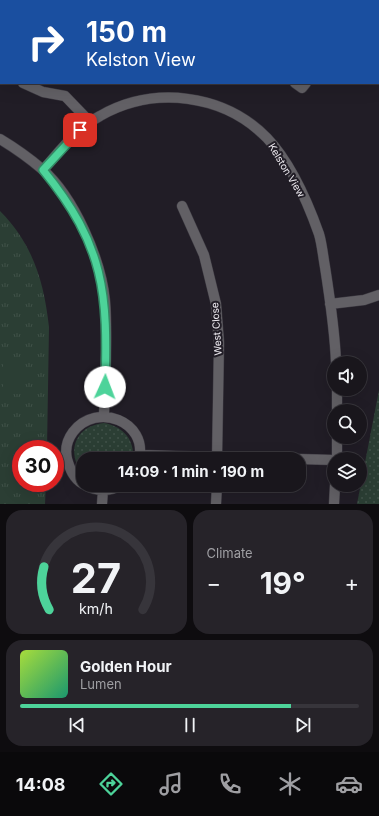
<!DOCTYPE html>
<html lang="en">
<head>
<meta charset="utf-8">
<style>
	body { margin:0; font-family:Inter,sans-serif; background:#262329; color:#f1f3f6; height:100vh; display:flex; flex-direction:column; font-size:15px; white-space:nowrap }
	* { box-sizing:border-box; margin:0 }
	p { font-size:13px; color:#9f9fa3 }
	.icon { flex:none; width:22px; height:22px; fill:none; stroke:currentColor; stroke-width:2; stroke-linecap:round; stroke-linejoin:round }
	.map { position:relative; height:504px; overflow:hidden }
	.side { display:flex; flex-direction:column; gap:6px; padding:6px; background:#0e0c0f; flex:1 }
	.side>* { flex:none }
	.hud { position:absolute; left:0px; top:0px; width:379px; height:84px; box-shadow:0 4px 16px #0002,0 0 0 1px #37353b; background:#1a4fa0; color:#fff; overflow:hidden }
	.controls { position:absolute; left:327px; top:356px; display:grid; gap:8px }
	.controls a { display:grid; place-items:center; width:40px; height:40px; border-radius:50%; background:#19161c; box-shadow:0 4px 16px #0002,0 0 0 1px #37353b; font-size:20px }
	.speed { position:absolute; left:12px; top:440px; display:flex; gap:8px; font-size:20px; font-weight:700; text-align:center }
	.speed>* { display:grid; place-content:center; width:52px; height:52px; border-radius:50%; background:#19161c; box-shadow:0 4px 16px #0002,0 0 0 1px #37353b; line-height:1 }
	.speed .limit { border:6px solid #d22; background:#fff; color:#111 }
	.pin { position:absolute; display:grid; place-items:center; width:34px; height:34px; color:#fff; margin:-17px; border-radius:8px; box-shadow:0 2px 6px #0006 }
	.me { position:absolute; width:44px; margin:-22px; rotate:2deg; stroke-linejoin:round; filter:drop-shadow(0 0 3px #0008) }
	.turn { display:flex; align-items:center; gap:14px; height:84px; padding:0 20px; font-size:18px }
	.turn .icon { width:52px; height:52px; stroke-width:2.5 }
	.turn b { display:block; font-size:28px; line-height:34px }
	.big { font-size:30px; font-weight:700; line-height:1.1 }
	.side .tile { flex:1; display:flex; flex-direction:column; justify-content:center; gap:6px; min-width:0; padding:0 14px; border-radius:16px; background:#262329 }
	.side .dial { align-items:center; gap:0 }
	.dial svg { height:104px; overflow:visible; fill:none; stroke:#37353b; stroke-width:7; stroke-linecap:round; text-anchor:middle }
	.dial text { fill:#f1f3f6; stroke:none }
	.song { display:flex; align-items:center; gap:12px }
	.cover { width:48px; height:48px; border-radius:6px; background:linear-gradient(135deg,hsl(80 70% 55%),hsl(160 70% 35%)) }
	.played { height:4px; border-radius:2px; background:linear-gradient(90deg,#4dd39a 80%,#37353b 80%) }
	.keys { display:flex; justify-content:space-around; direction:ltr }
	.heat { display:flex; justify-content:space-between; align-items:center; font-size:22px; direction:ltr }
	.side .tiles { flex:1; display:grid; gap:6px; grid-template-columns:1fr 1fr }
	.tile:last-child { grid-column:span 2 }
	.trip { position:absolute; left:76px; top:452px; width:230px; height:40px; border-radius:16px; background:#19161c; box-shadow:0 4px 16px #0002,0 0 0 1px #37353b; font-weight:700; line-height:40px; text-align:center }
	.dock { display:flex; height:64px; justify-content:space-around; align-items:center; background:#0a090b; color:#9f9fa3 }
	.dock .icon { width:28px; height:28px }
	.dock .on { color:#4dd39a }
	.dock b { font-size:18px; color:#f1f3f6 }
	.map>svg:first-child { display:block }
	.grass { fill:url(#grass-dots) }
	.park { fill:url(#park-tufts) }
	.pitch { fill:#2b3e34 }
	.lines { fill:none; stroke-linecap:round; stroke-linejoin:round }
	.minor-casing { stroke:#3d3a42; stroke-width:11 }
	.minor { stroke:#626065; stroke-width:10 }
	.route-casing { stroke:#328964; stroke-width:10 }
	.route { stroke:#4dd39a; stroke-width:7 }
	.labels { text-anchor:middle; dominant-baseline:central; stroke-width:4; stroke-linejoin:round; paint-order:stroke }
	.street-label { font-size:10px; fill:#ece9ef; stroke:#211d26 }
</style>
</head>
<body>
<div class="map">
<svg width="379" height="504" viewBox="0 0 379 504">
	<defs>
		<pattern id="grass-dots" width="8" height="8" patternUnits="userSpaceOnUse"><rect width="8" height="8" fill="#2b3e34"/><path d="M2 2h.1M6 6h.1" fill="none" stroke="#405148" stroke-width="1.8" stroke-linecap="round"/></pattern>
		<pattern id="park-tufts" width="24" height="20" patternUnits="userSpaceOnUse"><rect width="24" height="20" fill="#2b3e34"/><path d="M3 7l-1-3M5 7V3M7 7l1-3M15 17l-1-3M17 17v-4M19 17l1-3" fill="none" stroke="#405148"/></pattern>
	</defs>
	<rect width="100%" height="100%" fill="#211d26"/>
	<!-- grass -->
	<path class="grass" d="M379,390V504H357Z
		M104,423C122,426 135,439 133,459H83V475C66,453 74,426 104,423Z"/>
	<!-- park -->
	<path class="park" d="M0,211C33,244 44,282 49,327L47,449H21V483H46L45,504H0Z"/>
	<!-- pitch -->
	<path class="pitch" d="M3,362H21V394H3Z"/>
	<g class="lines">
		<defs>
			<path id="minor" d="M55,0L57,1
				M355,0L360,1
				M220,1L228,0
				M311,1V0
				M378,4L379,5
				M378,57L379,58
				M0,71L1,72
				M23,83L43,92L65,96L90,122
				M295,83L302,88L306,83
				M0,139C15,148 29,158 42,169C74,197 101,259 105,301C108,339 105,378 104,416
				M43,170C60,151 77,128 100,116C154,85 224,94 267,138C290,162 308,203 319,234C322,244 323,256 325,267C330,299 335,331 336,363
				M182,206L204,255L216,304L219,343L217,459
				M330,304L364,300L379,295
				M337,411V389
				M140,455L284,459
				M299,459L334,460
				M337,459V437
				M83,484C73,478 70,469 67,459C65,450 67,440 73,432C97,401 148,422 139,459
				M85,485C95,491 110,492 121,485
				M102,504L103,490
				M216,504L217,485
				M334,504L335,485"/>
		</defs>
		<!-- minor casing -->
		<use href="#minor" class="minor-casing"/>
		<!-- minor -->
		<use href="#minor" class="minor"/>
	</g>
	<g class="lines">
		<defs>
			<path id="route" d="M80,130L43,170C105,246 108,293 105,387"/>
		</defs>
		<!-- route casing -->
		<use href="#route" class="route-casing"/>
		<!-- route -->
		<use href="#route" class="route"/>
	</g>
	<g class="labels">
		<!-- street labels -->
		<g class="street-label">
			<text transform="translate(287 170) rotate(59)">Kelston View</text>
			<text transform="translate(216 329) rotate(-94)">West Close</text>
		</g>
	</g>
</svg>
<div class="controls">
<a><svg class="icon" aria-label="sound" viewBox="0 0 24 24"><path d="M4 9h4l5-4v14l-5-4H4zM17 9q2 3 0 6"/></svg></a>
<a><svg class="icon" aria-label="search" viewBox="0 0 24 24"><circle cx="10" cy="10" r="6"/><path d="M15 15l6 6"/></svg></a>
<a><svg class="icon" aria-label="layers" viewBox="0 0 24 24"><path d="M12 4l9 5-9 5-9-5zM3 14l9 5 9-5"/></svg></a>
</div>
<div class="speed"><div class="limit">30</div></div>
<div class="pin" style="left:80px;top:130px;background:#d93025"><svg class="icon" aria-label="arrive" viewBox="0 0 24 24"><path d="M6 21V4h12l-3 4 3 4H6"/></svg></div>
<svg class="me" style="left:105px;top:387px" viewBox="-20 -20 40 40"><circle r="19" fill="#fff"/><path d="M0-13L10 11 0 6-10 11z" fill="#4dd39a"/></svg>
<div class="trip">14:09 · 1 min · 190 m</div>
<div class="hud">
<div class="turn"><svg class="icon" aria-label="right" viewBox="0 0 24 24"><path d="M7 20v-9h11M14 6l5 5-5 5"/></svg><div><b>150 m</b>Kelston View</div></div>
</div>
</div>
<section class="side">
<div class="tiles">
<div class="tile dial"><svg viewBox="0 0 100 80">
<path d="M14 69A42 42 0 1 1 86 69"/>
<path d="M14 69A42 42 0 0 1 10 36" stroke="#4dd39a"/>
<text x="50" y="56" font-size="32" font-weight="700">27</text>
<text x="50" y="72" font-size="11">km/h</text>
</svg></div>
<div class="tile"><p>Climate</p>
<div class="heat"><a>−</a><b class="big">19°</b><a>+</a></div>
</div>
<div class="tile">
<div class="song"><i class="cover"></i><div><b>Golden Hour</b><p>Lumen</p></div></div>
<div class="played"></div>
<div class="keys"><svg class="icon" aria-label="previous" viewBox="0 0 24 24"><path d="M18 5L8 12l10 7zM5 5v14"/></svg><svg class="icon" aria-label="pause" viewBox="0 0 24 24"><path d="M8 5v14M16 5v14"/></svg><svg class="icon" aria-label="next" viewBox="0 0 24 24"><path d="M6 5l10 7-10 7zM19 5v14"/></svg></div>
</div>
</div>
</section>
<nav class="dock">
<b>14:08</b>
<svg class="icon on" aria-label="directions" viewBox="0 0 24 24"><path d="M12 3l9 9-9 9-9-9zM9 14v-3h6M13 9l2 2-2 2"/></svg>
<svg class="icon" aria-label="music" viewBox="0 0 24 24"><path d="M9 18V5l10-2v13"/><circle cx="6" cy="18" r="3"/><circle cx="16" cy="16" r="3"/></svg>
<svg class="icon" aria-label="phone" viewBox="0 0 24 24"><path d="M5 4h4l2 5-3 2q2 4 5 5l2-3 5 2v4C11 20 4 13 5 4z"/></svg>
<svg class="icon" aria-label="climate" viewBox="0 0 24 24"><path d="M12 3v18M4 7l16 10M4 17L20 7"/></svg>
<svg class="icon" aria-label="car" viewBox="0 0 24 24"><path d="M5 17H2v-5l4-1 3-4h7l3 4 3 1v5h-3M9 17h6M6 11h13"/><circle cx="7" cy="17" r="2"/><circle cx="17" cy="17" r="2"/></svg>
</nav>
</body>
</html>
